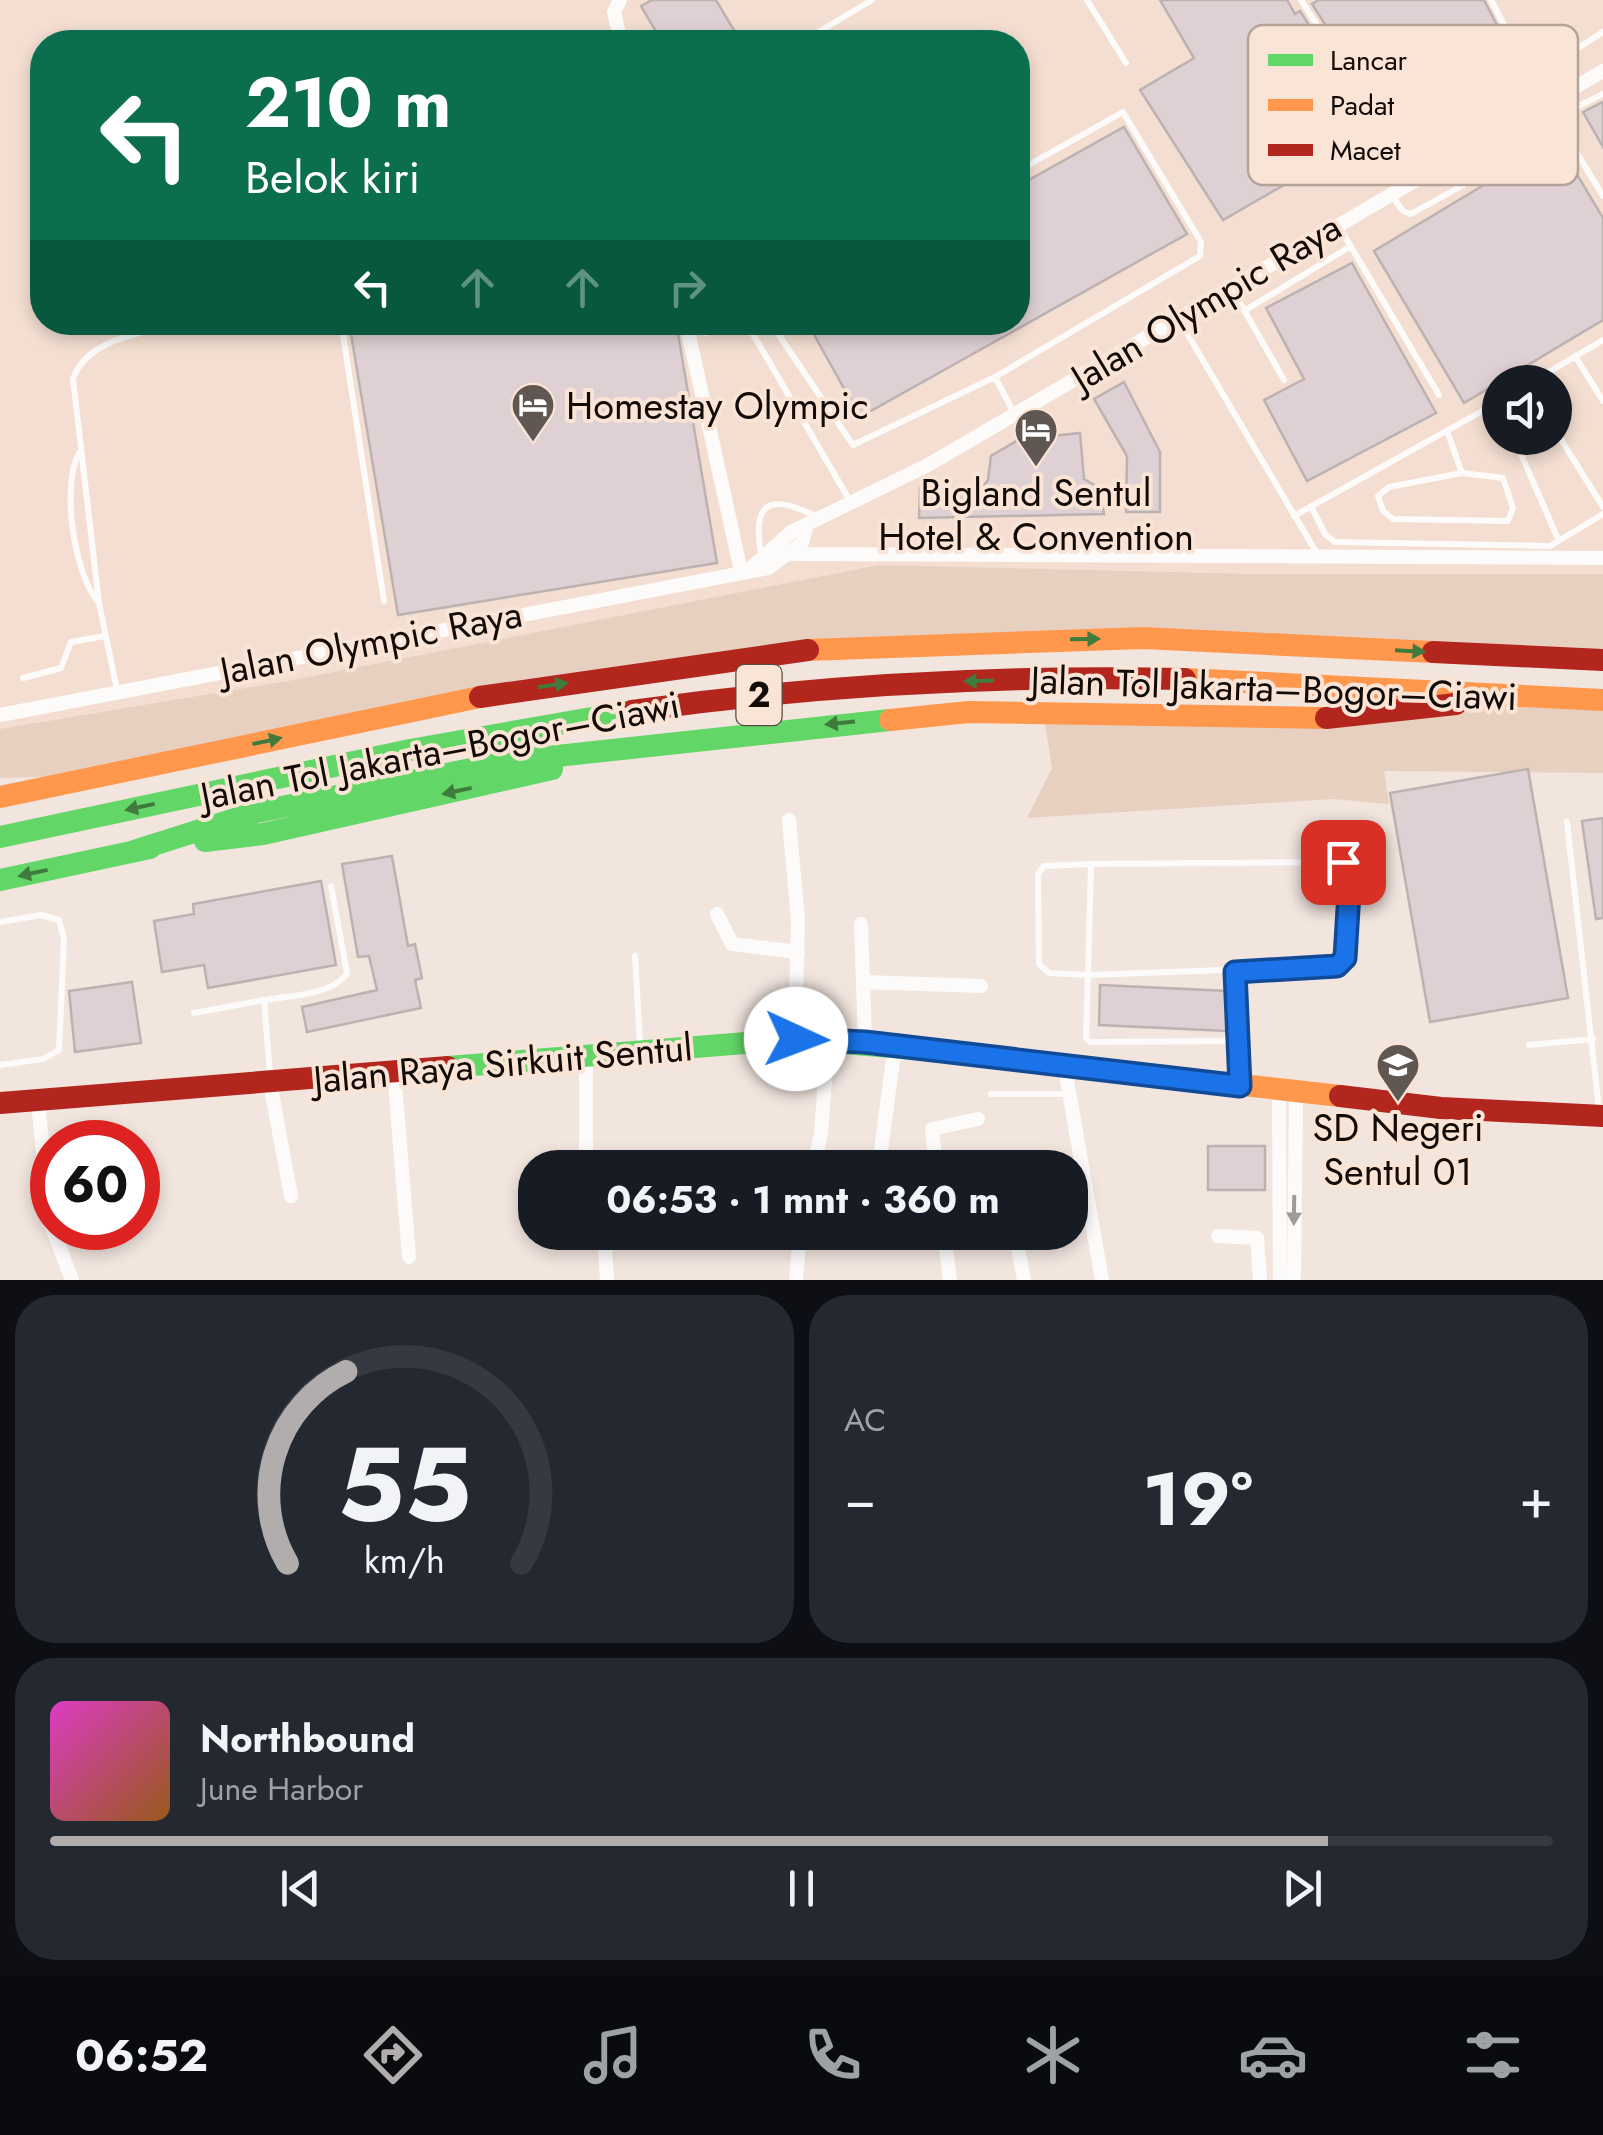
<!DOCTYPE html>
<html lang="id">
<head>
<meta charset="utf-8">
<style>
	body { margin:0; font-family:Jost,sans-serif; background:#242831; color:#f1f3f6; height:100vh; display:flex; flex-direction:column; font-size:38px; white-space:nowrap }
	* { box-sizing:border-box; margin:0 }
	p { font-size:32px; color:#9ea1a6 }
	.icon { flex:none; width:55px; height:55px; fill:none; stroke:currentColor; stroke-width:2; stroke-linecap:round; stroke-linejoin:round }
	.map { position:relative; height:1280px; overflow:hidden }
	.panel { display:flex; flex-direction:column; gap:15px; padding:15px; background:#0d0f14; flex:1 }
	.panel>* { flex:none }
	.banner { position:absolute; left:30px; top:30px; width:1000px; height:305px; border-radius:40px; box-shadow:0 5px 15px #0003; background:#0b6e4f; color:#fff; overflow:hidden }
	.fabs { position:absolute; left:1482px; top:365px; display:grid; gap:20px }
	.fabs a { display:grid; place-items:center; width:90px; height:90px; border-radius:50%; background:#171b24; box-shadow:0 5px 15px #0003; font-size:50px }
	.speed { position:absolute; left:30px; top:1120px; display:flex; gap:20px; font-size:50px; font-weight:700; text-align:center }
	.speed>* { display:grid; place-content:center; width:130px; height:130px; border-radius:50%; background:#171b24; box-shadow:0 5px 15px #0003; line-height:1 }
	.speed .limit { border:15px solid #d22; background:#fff; color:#111 }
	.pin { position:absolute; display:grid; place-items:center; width:85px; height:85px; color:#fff; margin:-42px; border-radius:20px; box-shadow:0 5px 15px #0006 }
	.me { position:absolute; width:110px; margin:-55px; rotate:92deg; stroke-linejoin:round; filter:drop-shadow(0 0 8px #0008) }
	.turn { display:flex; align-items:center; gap:35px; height:210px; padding:0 50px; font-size:45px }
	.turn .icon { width:130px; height:130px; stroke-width:2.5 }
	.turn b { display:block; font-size:70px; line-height:85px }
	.lanes { display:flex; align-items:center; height:95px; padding:0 50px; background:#0003; justify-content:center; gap:50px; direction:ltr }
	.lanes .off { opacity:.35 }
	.big { font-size:75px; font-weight:700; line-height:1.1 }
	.panel .card { flex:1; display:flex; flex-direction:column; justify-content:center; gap:15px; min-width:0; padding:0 35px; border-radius:40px; background:#242831 }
	.panel .dial { align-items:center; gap:0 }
	.dial svg { height:260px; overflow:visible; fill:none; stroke:#363941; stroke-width:7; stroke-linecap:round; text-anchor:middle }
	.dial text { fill:#f1f3f6; stroke:none }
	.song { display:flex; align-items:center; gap:30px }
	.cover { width:120px; height:120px; border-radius:15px; background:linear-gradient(135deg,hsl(310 70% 55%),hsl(30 70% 35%)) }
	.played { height:10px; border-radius:5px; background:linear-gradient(90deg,#b0adac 85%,#363941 85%) }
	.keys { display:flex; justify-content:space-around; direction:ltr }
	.heat { display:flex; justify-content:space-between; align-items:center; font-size:55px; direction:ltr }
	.panel .tiles { flex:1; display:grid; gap:15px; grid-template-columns:1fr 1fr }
	.card:last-child { grid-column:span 2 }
	.trip { position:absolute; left:518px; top:1150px; width:570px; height:100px; border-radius:40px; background:#171b24; box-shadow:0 5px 15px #0003; font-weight:700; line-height:100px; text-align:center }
	.menu { display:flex; height:160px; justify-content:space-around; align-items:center; background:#090b0e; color:#9ea1a6 }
	.menu .icon { width:70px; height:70px }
	.menu .on { color:#b0adac }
	.menu b { font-size:45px; color:#f1f3f6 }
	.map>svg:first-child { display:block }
	.built { fill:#f3ded1; fill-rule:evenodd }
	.green { fill:#e8d0c1 }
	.building { fill:#dfd0d3; stroke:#bcb2b1; stroke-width:2.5 }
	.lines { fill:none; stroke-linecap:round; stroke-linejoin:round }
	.lane { stroke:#fdfbfa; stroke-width:6 }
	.street { stroke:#fdfbfa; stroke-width:14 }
	.fast { stroke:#63d668; stroke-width:22 }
	.slow { stroke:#ff974d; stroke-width:22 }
	.jam { stroke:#b3261e; stroke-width:22 }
	.oneway { fill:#3f7b3c }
	.oneway2 { fill:#9f9b99 }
	.route-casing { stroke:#114b97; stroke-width:25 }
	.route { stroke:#1a73e8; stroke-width:18 }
	.labels { text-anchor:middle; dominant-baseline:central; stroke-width:8; stroke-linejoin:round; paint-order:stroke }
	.shield { fill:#f9e4d6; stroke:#574c45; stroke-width:2.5 }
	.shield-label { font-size:35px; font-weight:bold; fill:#120b07 }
	.street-label { font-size:38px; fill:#120b07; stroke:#f9e4d6 }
	.poi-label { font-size:38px; fill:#120b07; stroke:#f9e4d6 }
	.key { fill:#f9e4d6; stroke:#b4a398; stroke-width:2.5 }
	.key-label { font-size:28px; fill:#120b07 }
</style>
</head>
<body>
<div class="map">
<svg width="1603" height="1280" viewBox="0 0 1603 1280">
	<rect width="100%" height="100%" fill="#f1e5de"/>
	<!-- built -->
	<path class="built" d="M0,0H1603V575L1273,574L879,565L288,681L0,729ZM42,42H1018V322H42ZM1500,382H1555V438H1500Z"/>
	<!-- green -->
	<path class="green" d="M879,565L1258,574H1603V660L1143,638L648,670L103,775L0,778V729L288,681Z
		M1531,696L1603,700V773L1384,771L1389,804L1333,799L1027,818L1052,768L1043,710L1336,718Z"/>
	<!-- building -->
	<path class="building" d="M652,0H716L741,42H662L641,6Z
		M1160,0H1287L1295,14L1300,11L1335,66L1327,70L1366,138L1223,220L1140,90L1194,58Z
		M1319,0H1484L1512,54L1390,127L1312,4Z
		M1603,102V147L1583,112Z
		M1124,127L1187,234L860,417L807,322H1018V186Z
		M1557,141L1603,218V320L1464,403L1374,251Z
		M1352,263L1436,413L1307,481L1264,400L1304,379L1266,308Z
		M349,322H676L717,563L398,615Z
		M1124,382L1160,452V512H1126L1127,456L1094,399Z
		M1080,433L1084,479L1100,488L1104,514L919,518L920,487L981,489L988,480L991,456L1018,440Z
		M1528,769L1568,998L1430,1022L1390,793Z
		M1603,818V918L1596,919L1582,821Z
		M392,856L408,946L415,944L422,978L415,980L421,1008L307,1032L302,1007L377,990L369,956L358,957L342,864Z
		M321,881L336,965L208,988L204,965L162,972L154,921L194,914L193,904Z
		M132,982L141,1043L75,1052L69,991Z
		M1100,985L1228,991L1226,1031L1099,1025Z
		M1208,1146H1265V1190H1208Z"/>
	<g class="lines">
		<!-- lane -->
		<path class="lane" d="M1087,0L1126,63
			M1301,0L1396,149L1527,69
			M1491,0L1534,82L1603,196
			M802,42L872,0
			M1569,90L1556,62L1603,32
			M1557,117L1603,94
			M1396,149L1417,178
			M1392,196L1403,211L1411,214L1539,143
			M1338,225L1439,395
			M1231,287L1284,380
			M1244,311L1351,246
			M1178,318L1319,557
			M341,322L384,601
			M746,322L850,501
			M770,322L853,445L995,377L1200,256L1201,242L1123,112L1018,171
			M705,333L711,322
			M1575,356L1603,401
			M995,377L1015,415
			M1532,382L1603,340
			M1555,430L1603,507
			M1447,431L1462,473L1389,487L1378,496L1383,511L1393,519L1508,521L1513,508L1503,478L1462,473
			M1514,438L1558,539
			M79,453C61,486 74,573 98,602
			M1311,506L1325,534L1335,542L1550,546L1603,514
			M1294,516L1500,401
			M762,558C750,501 770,492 819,518
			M23,678L61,668L71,642L105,636
			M117,690L99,603L73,379C87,338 142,334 181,322
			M1567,822L1599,1109
			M1343,862L1350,876L1345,958L1337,966L1088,975L1091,864Z
			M1091,864L1044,866L1038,874L1039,964L1049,973L1088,975L1086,1038L1090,1042L1238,1041
			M0,922L41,915L59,920L64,939L59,1050L43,1059L0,1065
			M635,956L640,1044
			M1235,973L1240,1081
			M194,1013L264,1000
			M1529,1045L1593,1039
			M270,1075L264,1000C288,996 333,995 347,973L331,886
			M991,1094H1068"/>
		<!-- street -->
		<path class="street" d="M620,0L614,12L621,42
			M686,322L741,571
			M792,554L1603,558
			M751,568L791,532L928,465L1603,71
			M0,715L768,568L802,543L806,528
			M789,820L798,920L795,1039
			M717,914L732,944L798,952
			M861,924L865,1042
			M863,982L981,986
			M1064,1063L1102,1280
			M394,1071L409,1257
			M270,1083L291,1196
			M1279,1091L1280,1280
			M38,1102L50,1222L72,1280
			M879,1165L895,1045
			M586,1168V1053
			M814,1168L821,1133L828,1040
			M936,1168L932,1129L978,1119
			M604,1232L607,1280
			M944,1232L950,1280
			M1015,1232L1024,1280
			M1218,1236L1257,1238L1260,1280
			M796,1280L800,1232
			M1294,1280L1296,1093"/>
		<!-- fast -->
		<path class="fast" d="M0,837L410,750L632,711
			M205,841L263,834L552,769
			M134,851L257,812L511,761L890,720
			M0,880L150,848
			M448,1067L795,1039L952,1052"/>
		<!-- slow -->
		<path class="slow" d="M808,650L1143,638L1433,652
			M1185,679L1603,700
			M890,720L969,712L1326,718
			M0,797L480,697
			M952,1052L1340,1096"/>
		<!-- jam -->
		<path class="jam" d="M1433,652L1603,660
			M480,697L808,650
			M632,711C816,685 999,675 1185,679
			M1326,718L1456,704
			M1340,1096L1441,1108L1603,1116
			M0,1103L448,1067"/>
	</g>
	<!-- one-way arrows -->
	<defs><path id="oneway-solid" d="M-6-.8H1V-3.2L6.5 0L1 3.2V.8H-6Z" transform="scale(2.5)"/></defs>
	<g class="oneway">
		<use href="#oneway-solid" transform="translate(1085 639) rotate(-1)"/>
		<use href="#oneway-solid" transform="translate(1410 651) rotate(3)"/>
		<use href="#oneway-solid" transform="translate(979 681) rotate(178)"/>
		<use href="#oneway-solid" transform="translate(553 685) rotate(-9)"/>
		<use href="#oneway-solid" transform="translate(840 723) rotate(174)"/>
		<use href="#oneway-solid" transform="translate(267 741) rotate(-12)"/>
		<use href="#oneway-solid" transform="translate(457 791) rotate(168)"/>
		<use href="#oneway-solid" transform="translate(140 807) rotate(168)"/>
		<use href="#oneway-solid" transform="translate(33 873) rotate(168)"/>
	</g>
	<use class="oneway2" href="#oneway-solid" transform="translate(1294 1210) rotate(91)"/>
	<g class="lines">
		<defs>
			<path id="route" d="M796,1039L865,1042L1240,1086L1235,972L1337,966L1345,958L1350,876L1343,862"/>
		</defs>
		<!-- route casing -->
		<use href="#route" class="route-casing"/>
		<!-- route -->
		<use href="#route" class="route"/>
	</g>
	<!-- icons -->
	<defs>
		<symbol id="hotel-pin" viewBox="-11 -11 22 30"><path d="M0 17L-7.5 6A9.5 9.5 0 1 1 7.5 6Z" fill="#605752" stroke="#f9e4d6"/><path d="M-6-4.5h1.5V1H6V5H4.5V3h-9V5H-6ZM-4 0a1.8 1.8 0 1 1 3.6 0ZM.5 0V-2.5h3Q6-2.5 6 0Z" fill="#fff"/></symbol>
		<symbol id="school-pin" viewBox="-11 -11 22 30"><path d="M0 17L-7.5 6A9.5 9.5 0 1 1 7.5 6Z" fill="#605752" stroke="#f9e4d6"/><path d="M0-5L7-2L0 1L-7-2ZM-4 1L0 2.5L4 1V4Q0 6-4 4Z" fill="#fff"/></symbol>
	</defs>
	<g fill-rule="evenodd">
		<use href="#hotel-pin" x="508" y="380" width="50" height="68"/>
		<use href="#hotel-pin" x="1011" y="405" width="50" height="68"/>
		<use href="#school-pin" x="1373" y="1040" width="50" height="68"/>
	</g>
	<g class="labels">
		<!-- shield labels -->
		<rect class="shield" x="736.5" y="665" width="45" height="60" rx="8"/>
		<g class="shield-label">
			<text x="759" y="695">2</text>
		</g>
		<!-- street labels -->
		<g class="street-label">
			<text transform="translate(1206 302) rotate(-31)">Jalan Olympic Raya</text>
			<text transform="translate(371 642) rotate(-11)">Jalan Olympic Raya</text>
			<text transform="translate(1274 688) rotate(2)">Jalan Tol Jakarta–Bogor–Ciawi</text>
			<text transform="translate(440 750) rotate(-11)">Jalan Tol Jakarta–Bogor–Ciawi</text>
			<text transform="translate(503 1063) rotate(-5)">Jalan Raya Sirkuit Sentul</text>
		</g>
		<!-- poi labels -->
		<g class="poi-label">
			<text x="566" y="405" text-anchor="start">Homestay Olympic</text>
			<text x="1036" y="492">Bigland Sentul<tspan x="1036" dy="44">Hotel &amp; Convention</tspan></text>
			<text x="1398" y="1127">SD Negeri<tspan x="1398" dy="44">Sentul 01</tspan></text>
		</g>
	</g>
	<!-- legend -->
	<rect x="1248" y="25" width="330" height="160" rx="15" class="key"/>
	<rect x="1268" y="54" width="45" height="12" fill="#63d668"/>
	<rect x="1268" y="99" width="45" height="12" fill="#ff974d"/>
	<rect x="1268" y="144" width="45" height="12" fill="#b3261e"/>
	<g class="key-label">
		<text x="1330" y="70">Lancar</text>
		<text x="1330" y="115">Padat</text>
		<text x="1330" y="160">Macet</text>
	</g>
</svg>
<div class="fabs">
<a><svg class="icon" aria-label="sound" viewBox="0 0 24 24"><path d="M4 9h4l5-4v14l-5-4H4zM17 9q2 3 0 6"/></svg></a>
</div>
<div class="speed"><div class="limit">60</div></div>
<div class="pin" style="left:1343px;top:862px;background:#d93025"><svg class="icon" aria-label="arrive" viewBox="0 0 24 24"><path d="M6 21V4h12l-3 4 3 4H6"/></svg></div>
<svg class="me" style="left:796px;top:1039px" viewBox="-20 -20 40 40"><circle r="19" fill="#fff"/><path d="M0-13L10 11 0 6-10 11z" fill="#1a73e8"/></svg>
<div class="trip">06:53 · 1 mnt · 360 m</div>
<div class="banner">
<div class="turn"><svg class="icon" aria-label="left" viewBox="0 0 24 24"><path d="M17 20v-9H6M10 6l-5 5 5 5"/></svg><div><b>210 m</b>Belok kiri</div></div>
<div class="lanes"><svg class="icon" aria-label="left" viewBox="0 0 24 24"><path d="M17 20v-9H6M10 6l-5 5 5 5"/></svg><svg class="icon off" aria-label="ahead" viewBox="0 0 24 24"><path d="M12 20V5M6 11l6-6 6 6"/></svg><svg class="icon off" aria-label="ahead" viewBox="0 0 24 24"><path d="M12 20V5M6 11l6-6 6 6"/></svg><svg class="icon off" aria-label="right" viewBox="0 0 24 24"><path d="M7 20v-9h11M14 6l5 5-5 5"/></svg></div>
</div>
</div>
<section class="panel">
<div class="tiles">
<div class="card dial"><svg viewBox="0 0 100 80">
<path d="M14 69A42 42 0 1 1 86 69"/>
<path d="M14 69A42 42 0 0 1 32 10" stroke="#b0adac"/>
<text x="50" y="56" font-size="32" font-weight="700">55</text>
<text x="50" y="72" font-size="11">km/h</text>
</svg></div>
<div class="card"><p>AC</p>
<div class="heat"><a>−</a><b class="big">19°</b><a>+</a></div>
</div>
<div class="card">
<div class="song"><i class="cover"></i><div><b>Northbound</b><p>June Harbor</p></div></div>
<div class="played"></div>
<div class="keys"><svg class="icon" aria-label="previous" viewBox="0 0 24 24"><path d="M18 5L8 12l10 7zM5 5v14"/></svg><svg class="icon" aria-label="pause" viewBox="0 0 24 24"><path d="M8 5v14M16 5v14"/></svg><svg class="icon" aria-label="next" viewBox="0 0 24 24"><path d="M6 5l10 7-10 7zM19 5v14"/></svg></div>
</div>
</div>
</section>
<nav class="menu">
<b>06:52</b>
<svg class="icon on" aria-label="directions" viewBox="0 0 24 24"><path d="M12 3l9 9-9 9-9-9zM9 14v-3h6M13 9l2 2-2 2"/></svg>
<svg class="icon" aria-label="music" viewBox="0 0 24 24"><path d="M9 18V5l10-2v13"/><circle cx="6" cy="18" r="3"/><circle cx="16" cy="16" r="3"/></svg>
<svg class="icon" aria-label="phone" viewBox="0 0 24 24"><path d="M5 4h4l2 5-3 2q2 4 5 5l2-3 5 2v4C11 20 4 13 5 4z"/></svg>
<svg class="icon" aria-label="climate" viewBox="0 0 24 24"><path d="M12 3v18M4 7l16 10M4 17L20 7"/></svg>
<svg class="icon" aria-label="car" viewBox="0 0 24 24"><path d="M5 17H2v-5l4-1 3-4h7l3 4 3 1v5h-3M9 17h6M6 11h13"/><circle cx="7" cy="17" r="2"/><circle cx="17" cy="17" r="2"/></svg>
<svg class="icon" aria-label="filters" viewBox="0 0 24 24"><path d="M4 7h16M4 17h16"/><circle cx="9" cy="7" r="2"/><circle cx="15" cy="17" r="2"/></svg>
</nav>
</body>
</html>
